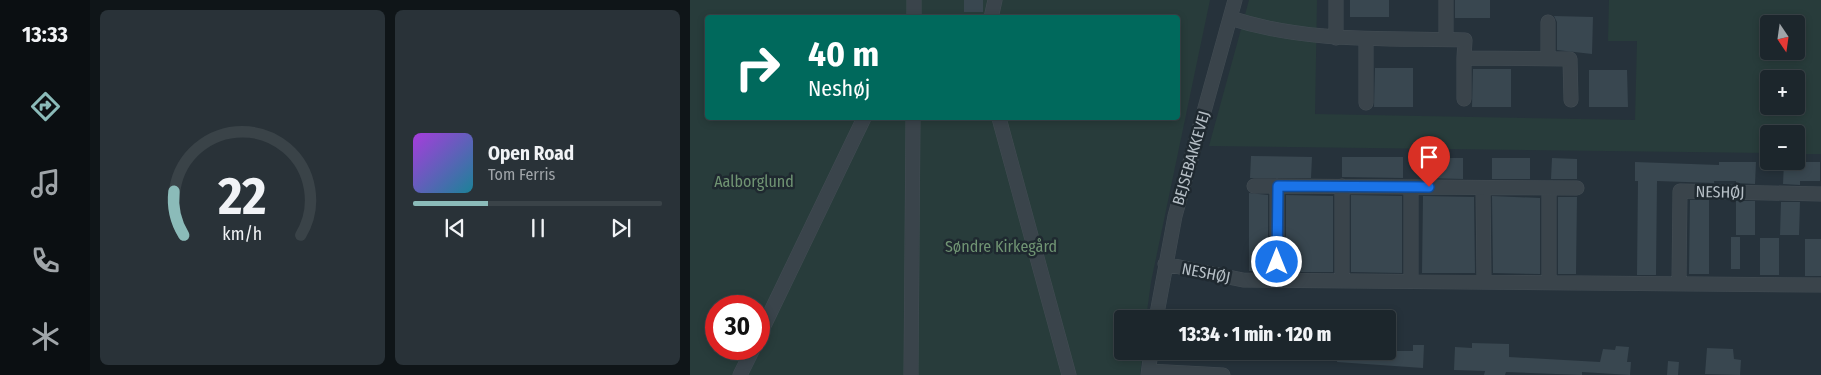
<!DOCTYPE html>
<html lang="en">
<head>
<meta charset="utf-8">
<style>
	body { margin:0; font-family:"Fira Sans Condensed",sans-serif; background:#293238; color:#f1f3f6; height:100vh; display:flex; flex-direction:column; font-size:19px; white-space:nowrap }
	* { box-sizing:border-box; margin:0 }
	p { font-size:16px; color:#a0a5a9 }
	.icon { flex:none; width:28px; height:28px; fill:none; stroke:currentColor; stroke-width:2; stroke-linecap:round; stroke-linejoin:round }
	.map { position:relative; flex:1; overflow:hidden }
	.side { display:flex; flex-direction:column; gap:10px; padding:10px; background:#0f1518; width:600px }
	.side>* { flex:none }
	.banner { position:absolute; left:15px; top:15px; width:475px; height:105px; border-radius:5px; box-shadow:0 2px 8px #0003,0 0 0 1px #3a4348; background:#00695c; color:#fff; overflow:hidden }
	.needle { width:32px; rotate:167deg }
	.controls { position:absolute; left:1070px; top:15px; display:grid; gap:10px }
	.controls a { display:grid; place-items:center; width:45px; height:45px; border-radius:5px; background:#1c262c; box-shadow:0 2px 8px #0003,0 0 0 1px #3a4348; font-size:25px }
	.speed { position:absolute; left:15px; top:295px; display:flex; gap:10px; font-size:25px; font-weight:700; text-align:center }
	.speed>* { display:grid; place-content:center; width:65px; height:65px; border-radius:50%; background:#1c262c; box-shadow:0 2px 8px #0003,0 0 0 1px #3a4348; line-height:1 }
	.speed .limit { border:8px solid #d22; background:#fff; color:#111 }
	.pin { position:absolute; display:grid; place-items:center; width:42px; height:42px; color:#fff; margin:-51px -21px; border-radius:50% 50% 50% 0; rotate:-45deg; box-shadow:0 0 5px #0007 }
	.pin .icon { rotate:45deg }
	.me { position:absolute; width:55px; margin:-28px; rotate:0deg; stroke-linejoin:round; filter:drop-shadow(0 0 4px #0008) }
	.turn { display:flex; align-items:center; gap:18px; height:105px; padding:0 20px; font-size:22px }
	.turn .icon { width:65px; height:65px; stroke-width:2.5 }
	.turn b { display:block; font-size:35px; line-height:42px }
	.side .tile { flex:1; display:flex; flex-direction:column; justify-content:center; gap:8px; min-width:0; padding:0 18px; border-radius:8px; background:#293238 }
	.side .dial { align-items:center; gap:0 }
	.dial svg { height:130px; overflow:visible; fill:none; stroke:#3a4348; stroke-width:7; stroke-linecap:round; text-anchor:middle }
	.dial text { fill:#f1f3f6; stroke:none }
	.song { display:flex; align-items:center; gap:15px }
	.cover { width:60px; height:60px; border-radius:8px; background:linear-gradient(135deg,hsl(280 70% 55%),hsl(190 70% 35%)) }
	.played { height:5px; border-radius:2px; background:linear-gradient(90deg,#8bbbb9 30%,#3a4348 30%) }
	.keys { display:flex; justify-content:space-around; direction:ltr }
	.side .tiles { flex:1; display:grid; gap:10px; grid-template-columns:repeat(2,1fr) }
	.trip { position:absolute; left:424px; top:310px; width:282px; height:50px; border-radius:5px; background:#1c262c; box-shadow:0 2px 8px #0003,0 0 0 1px #3a4348; font-weight:800; line-height:50px; text-align:center }
	main { display:flex; flex:1; min-height:0 }
	.menu { display:flex; flex-direction:column; width:90px; justify-content:space-around; align-items:center; background:#0b0f12; color:#a0a5a9 }
	.menu .icon { width:35px; height:35px }
	.menu .current { color:#8bbbb9 }
	.menu b { font-size:22px; color:#f1f3f6 }
	.map>svg:first-child { display:block }
	.green { fill:#283c3b; fill-rule:evenodd }
	.building { fill:#394750 }
	.lines { fill:none; stroke-linecap:round; stroke-linejoin:round }
	.minor-casing { stroke:#434d54; stroke-width:15 }
	.minor { stroke:#3a444b; stroke-width:14 }
	.route-casing { stroke:#114b97; stroke-width:12 }
	.route { stroke:#1a73e8; stroke-width:9 }
	.labels { text-anchor:middle; dominant-baseline:central; stroke-width:5; stroke-linejoin:round; paint-order:stroke }
	.street-label { font-size:16px; fill:#b6bfc6; stroke:#1f2930 }
	.park-label { font-size:16px; fill:#709473; stroke:#1f2930 }
</style>
</head>
<body>
<main>
<nav class="menu">
<b>13:33</b>
<svg class="icon current" aria-label="directions" viewBox="0 0 24 24"><path d="M12 3l9 9-9 9-9-9zM9 14v-3h6M13 9l2 2-2 2"/></svg>
<svg class="icon" aria-label="music" viewBox="0 0 24 24"><path d="M9 18V5l10-2v13"/><circle cx="6" cy="18" r="3"/><circle cx="16" cy="16" r="3"/></svg>
<svg class="icon" aria-label="phone" viewBox="0 0 24 24"><path d="M5 4h4l2 5-3 2q2 4 5 5l2-3 5 2v4C11 20 4 13 5 4z"/></svg>
<svg class="icon" aria-label="climate" viewBox="0 0 24 24"><path d="M12 3v18M4 7l16 10M4 17L20 7"/></svg>
</nav>
<section class="side">
<div class="tiles">
<div class="tile dial"><svg viewBox="0 0 100 80">
<path d="M14 69A42 42 0 1 1 86 69"/>
<path d="M14 69A42 42 0 0 1 8 42" stroke="#8bbbb9"/>
<text x="50" y="56" font-size="32" font-weight="700">22</text>
<text x="50" y="72" font-size="11">km/h</text>
</svg></div>
<div class="tile">
<div class="song"><i class="cover"></i><div><b>Open Road</b><p>Tom Ferris</p></div></div>
<div class="played"></div>
<div class="keys"><svg class="icon" aria-label="previous" viewBox="0 0 24 24"><path d="M18 5L8 12l10 7zM5 5v14"/></svg><svg class="icon" aria-label="pause" viewBox="0 0 24 24"><path d="M8 5v14M16 5v14"/></svg><svg class="icon" aria-label="next" viewBox="0 0 24 24"><path d="M6 5l10 7-10 7zM19 5v14"/></svg></div>
</div>
</div>
</section>
<div class="map">
<svg width="1131" height="375" viewBox="0 0 1131 375">
	<rect width="100%" height="100%" fill="#26323b"/>
	<!-- green -->
	<path class="green" d="M0,0H520L461,282L456,319H432V351H453L450,375H0ZM18,18H488V118H18ZM26,306H69V349H26Z
		M559,0H627L625,114L945,120L947,41H918L919,0H1131V154H1106V134H1079V153L519,146ZM1079,24H1106V51H1079ZM1079,79H1106V106H1079Z"/>
	<!-- building -->
	<path class="building" d="M274,0H293V12H274Z
		M660,0H699V17H660Z
		M765,0H800V18H765Z
		M864,16L903,17L902,54L867,50V22Z
		M685,68H723V107H684Z
		M783,69H821V107H782Z
		M899,70H937L938,107H899Z
		M561,156L622,157L621,178H560Z
		M652,157H713V178L652,177Z
		M735,158H773V179L735,178Z
		M802,158H840V179H802Z
		M862,158L887,159V179H861Z
		M945,162L1029,165V162H1066L1065,184L1046,183V181H1024V183L967,181L966,275H947L948,181H945Z
		M1094,162H1130V181H1110V185L1093,184Z
		M559,193L578,195V271H559Z
		M596,195L643,196V272H596Z
		M661,195L712,196V273L661,272Z
		M733,196L784,197L785,273H732Z
		M802,196L850,198V274L803,273Z
		M868,197H887L886,274H868Z
		M1000,200H1019V274H999Z
		M1046,201H1065V235H1046Z
		M1091,202H1110L1109,235H1090Z
		M1041,237H1050V269H1041Z
		M1070,238H1089V275H1070Z
		M1115,239H1131V276H1115Z
		M782,343L819,344V357L910,362L913,349L925,350L926,346L939,347L937,362H941L940,375L892,372V375L816,372L815,375H794L795,371L764,370L765,347L782,348Z
		M723,345H734L733,368L647,362L648,351H723Z
		M1017,348L1043,349L1044,359L1051,360L1050,375L1015,374Z
		M526,351H542V361H525Z
		M583,351H614L613,361L583,359Z
		M978,361L989,362L988,375H977Z"/>
	<g class="lines">
		<defs>
			<path id="minor" d="M756,0V39
				M224,18V0
				M301,18L305,0
				M540,18C617,43 695,38 775,40L774,58L880,59L881,100
				M646,38V0
				M858,58V22
				M774,99V58
				M676,103V40
				M309,118L379,375
				M564,186L887,188
				M652,186V281
				M793,188L794,281
				M475,264L553,280L1131,285
				M587,280V186
				M721,281V187
				M859,282V188
				M989,282L990,191L1131,194
				M466,319L485,216L545,0
				M69,336L174,118
				M459,371L533,375
				M50,375L63,349
				M221,375L223,118
				M458,375L461,351"/>
		</defs>
		<!-- minor casing -->
		<use href="#minor" class="minor-casing"/>
		<!-- minor -->
		<use href="#minor" class="minor"/>
	</g>
	<g class="lines">
		<defs>
			<path id="route" d="M587,262L588,186L739,187"/>
		</defs>
		<!-- route casing -->
		<use href="#route" class="route-casing"/>
		<!-- route -->
		<use href="#route" class="route"/>
	</g>
	<g class="labels">
		<!-- street labels -->
		<g class="street-label">
			<text transform="translate(501 158) rotate(-74)">BEJSEBAKKEVEJ</text>
			<text transform="translate(1030 192) rotate(1)">NESHØJ</text>
			<text transform="translate(516 273) rotate(11)">NESHØJ</text>
		</g>
		<!-- park labels -->
		<g class="park-label">
			<text x="64" y="181">Aalborglund</text>
			<text x="311" y="246">Søndre Kirkegård</text>
		</g>
	</g>
</svg>
<div class="controls">
<a><svg class="needle" viewBox="-14 -14 28 28"><path d="M0-13l5 13h-10z" fill="#e53935"/><path d="M0 13l5-13h-10z" fill="#a0a5a9"/></svg></a>
<a>+</a>
<a>−</a>
</div>
<div class="speed"><div class="limit">30</div></div>
<div class="pin" style="left:739px;top:187px;background:#d93025"><svg class="icon" aria-label="arrive" viewBox="0 0 24 24"><path d="M6 21V4h12l-3 4 3 4H6"/></svg></div>
<svg class="me" style="left:587px;top:262px" viewBox="-20 -20 40 40"><circle r="17" fill="#1a73e8" stroke="#fff" stroke-width="3"/><path d="M0-11L8 9 0 5-8 9z" fill="#fff"/></svg>
<div class="trip">13:34 · 1 min · 120 m</div>
<div class="banner">
<div class="turn"><svg class="icon" aria-label="right" viewBox="0 0 24 24"><path d="M7 20v-9h11M14 6l5 5-5 5"/></svg><div><b>40 m</b>Neshøj</div></div>
</div>
</div>
</main>
</body>
</html>
